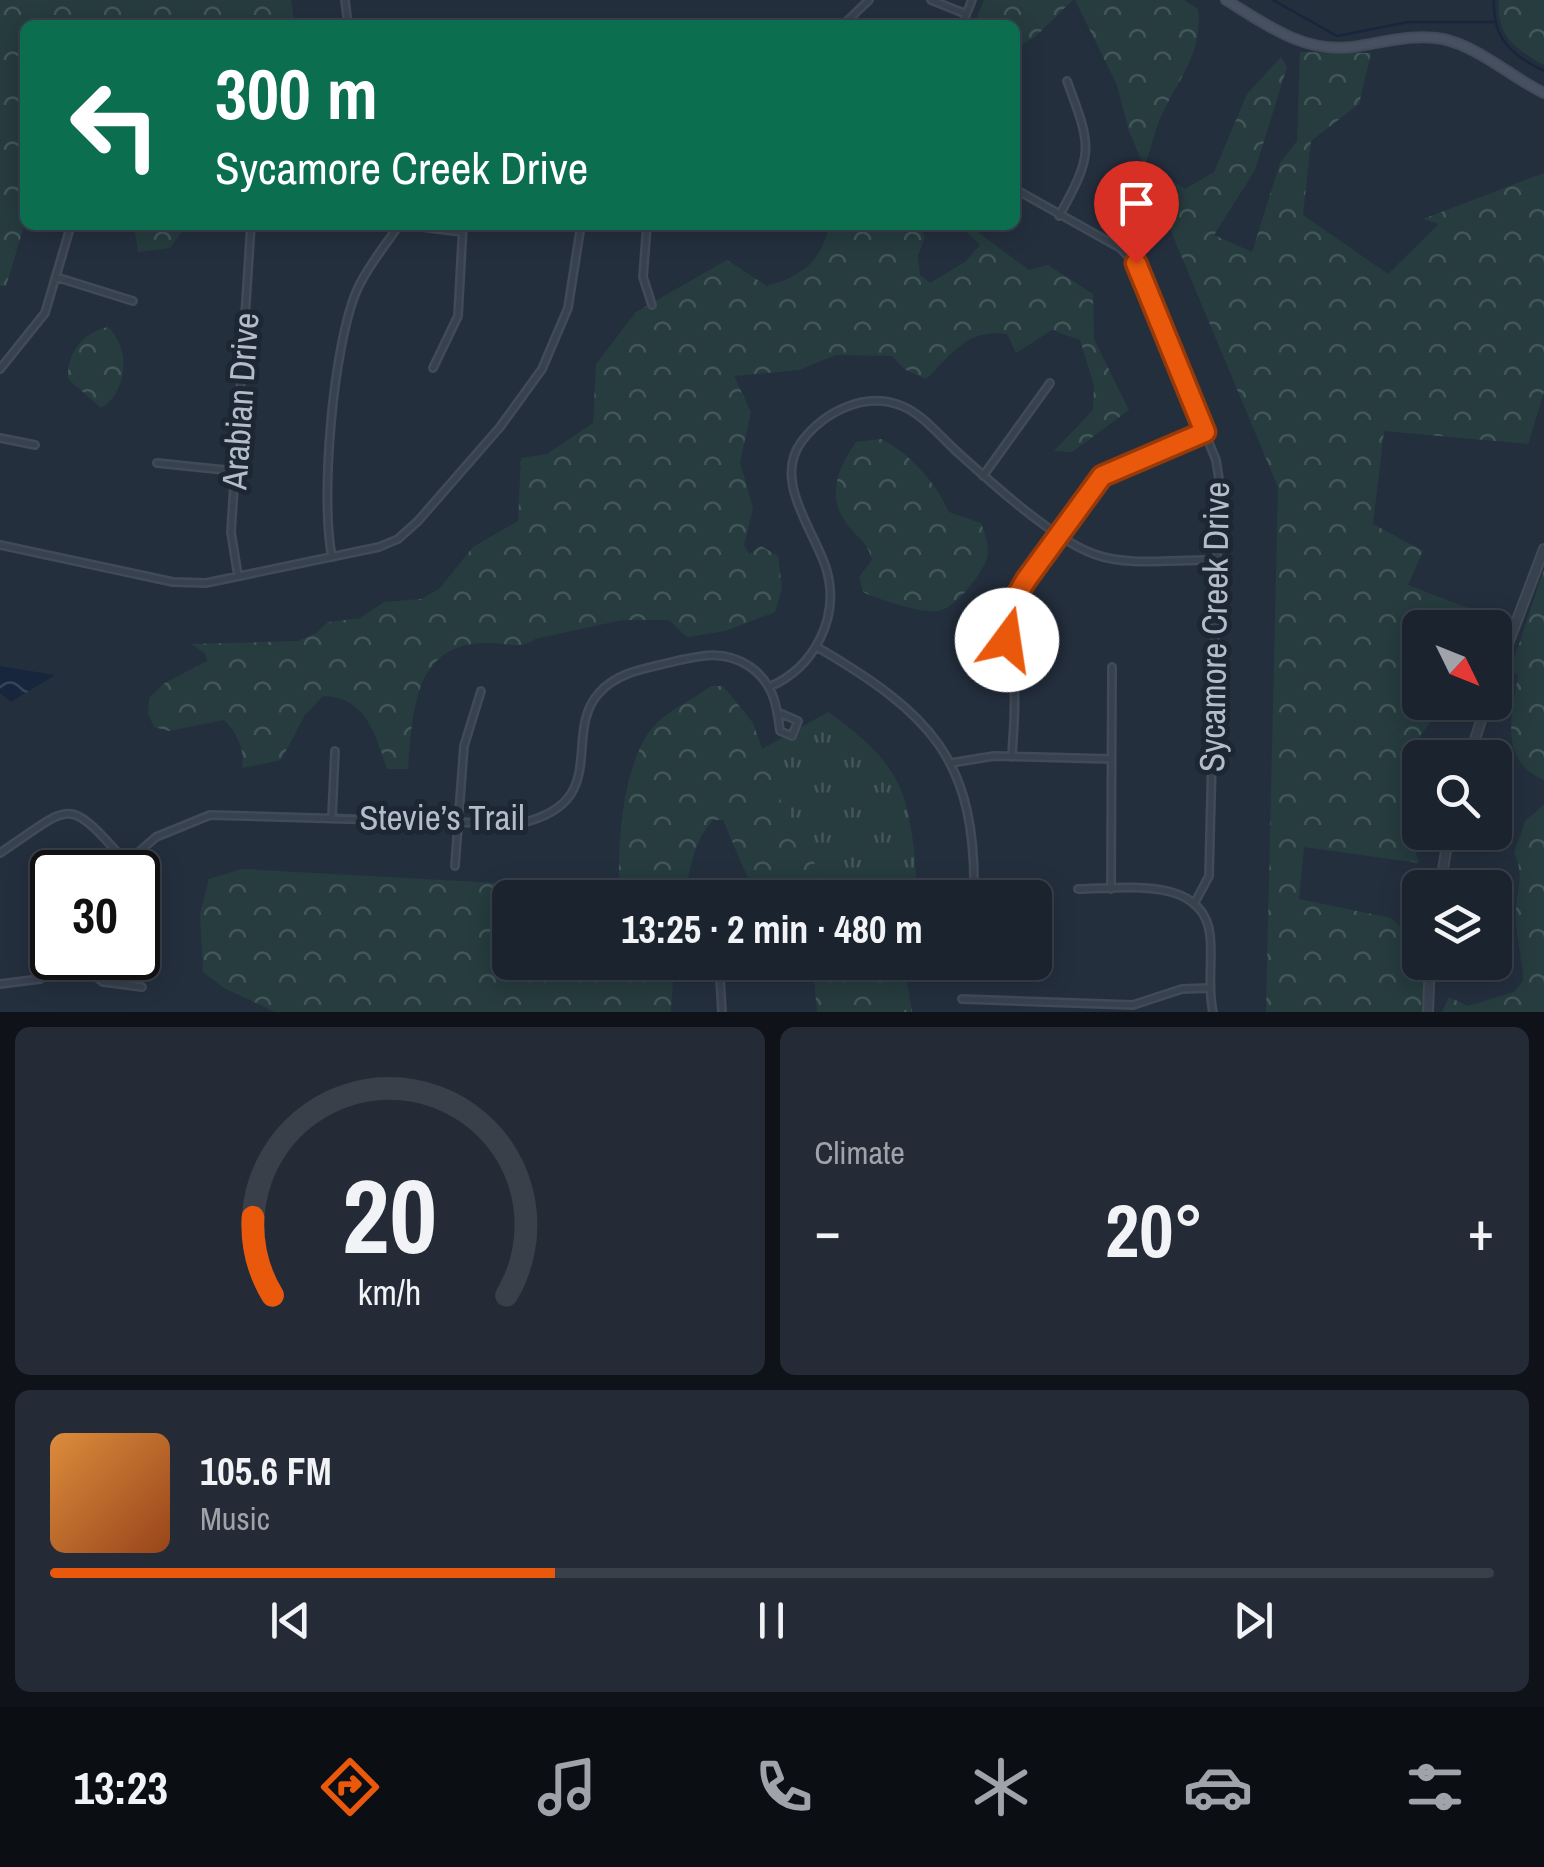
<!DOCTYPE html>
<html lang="en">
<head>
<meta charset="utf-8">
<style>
	body { margin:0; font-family:"Archivo Narrow",sans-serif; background:#242b36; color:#f1f3f6; height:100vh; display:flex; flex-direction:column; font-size:38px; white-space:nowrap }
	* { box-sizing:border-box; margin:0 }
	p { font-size:32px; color:#a0a4aa }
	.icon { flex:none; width:55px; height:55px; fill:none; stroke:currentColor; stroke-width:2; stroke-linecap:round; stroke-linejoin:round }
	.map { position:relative; height:1012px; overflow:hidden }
	.panel { display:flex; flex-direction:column; gap:15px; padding:15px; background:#0f1319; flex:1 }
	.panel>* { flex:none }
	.guide { position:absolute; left:20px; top:20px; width:1000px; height:210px; border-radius:15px; box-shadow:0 5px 25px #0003,0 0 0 2px #39404a; background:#0b6e4f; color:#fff; overflow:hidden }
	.needle { width:65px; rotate:133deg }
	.tools { position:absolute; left:1402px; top:610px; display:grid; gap:20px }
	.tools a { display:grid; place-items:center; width:110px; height:110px; border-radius:15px; background:#1b232e; box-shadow:0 5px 25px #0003,0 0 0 2px #39404a; font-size:50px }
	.speed { position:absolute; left:30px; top:850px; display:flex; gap:20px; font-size:50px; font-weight:700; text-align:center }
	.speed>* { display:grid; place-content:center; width:130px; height:130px; border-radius:50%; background:#1b232e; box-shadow:0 5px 25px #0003,0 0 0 2px #39404a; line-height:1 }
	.speed .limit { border:5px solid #111; border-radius:15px; background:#fff; color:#111 }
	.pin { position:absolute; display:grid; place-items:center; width:85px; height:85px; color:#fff; margin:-102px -42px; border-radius:50% 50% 50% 0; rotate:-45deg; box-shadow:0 0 10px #0007 }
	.pin .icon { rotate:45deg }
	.me { position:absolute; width:110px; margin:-55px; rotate:14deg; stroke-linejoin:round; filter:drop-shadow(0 0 8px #0008) }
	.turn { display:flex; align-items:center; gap:35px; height:210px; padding:0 30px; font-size:45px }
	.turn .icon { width:130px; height:130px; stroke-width:2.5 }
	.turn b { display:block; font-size:70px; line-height:85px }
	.big { font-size:75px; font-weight:700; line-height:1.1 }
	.panel .card { flex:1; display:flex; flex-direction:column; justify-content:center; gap:15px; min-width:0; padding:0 35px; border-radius:15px; background:#242b36 }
	.panel .dial { align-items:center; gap:0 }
	.dial svg { height:260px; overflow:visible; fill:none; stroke:#39404a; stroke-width:7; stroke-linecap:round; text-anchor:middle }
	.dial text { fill:#f1f3f6; stroke:none }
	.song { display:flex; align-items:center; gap:30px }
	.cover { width:120px; height:120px; border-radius:15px; background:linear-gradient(135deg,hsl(30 70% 55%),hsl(20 70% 35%)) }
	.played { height:10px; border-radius:5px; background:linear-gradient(90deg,#ea580c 35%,#39404a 35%) }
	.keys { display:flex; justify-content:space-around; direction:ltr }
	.heat { display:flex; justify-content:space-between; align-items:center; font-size:55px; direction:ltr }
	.panel .tiles { flex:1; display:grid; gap:15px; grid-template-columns:1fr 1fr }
	.card:last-child { grid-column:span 2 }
	.trip { position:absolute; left:492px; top:880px; width:560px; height:100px; border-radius:15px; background:#1b232e; box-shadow:0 5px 25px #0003,0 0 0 2px #39404a; font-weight:700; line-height:100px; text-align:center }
	.dock { display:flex; height:160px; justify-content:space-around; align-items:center; background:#0b0e12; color:#a0a4aa }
	.dock .icon { width:70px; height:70px }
	.dock .selected { color:#ea580c }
	.dock b { font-size:45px; color:#f1f3f6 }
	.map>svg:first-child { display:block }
	.forest { fill:url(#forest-crowns) }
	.park { fill:url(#park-tufts) }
	.water { fill:url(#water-waves) }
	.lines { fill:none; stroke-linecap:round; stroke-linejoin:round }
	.stream { stroke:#17263c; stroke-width:2.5 }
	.minor-casing { stroke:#414a57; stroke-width:10 }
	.tertiary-casing { stroke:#414a57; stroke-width:12 }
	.secondary-casing { stroke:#414a57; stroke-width:12 }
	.minor { stroke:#38414e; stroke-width:5 }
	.tertiary { stroke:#38414e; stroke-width:8 }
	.secondary { stroke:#465061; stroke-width:8 }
	.route-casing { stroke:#983908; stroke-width:25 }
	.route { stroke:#ea580c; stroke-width:18 }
	.labels { text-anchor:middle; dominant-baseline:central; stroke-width:10; stroke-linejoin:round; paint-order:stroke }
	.street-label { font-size:35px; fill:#b4bcc9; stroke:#1d2633 }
</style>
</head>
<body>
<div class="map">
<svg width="1544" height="1012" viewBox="0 0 1544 1012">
	<defs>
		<pattern id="forest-crowns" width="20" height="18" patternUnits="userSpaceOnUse" patternTransform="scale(2.5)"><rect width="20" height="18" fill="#263c3f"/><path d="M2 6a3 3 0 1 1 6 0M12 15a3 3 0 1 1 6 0" fill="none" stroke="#435659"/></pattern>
		<pattern id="park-tufts" width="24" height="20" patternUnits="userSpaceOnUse" patternTransform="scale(2.5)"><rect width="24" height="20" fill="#263c3f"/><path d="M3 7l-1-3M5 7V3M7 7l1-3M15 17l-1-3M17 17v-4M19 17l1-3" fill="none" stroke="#435659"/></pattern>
		<pattern id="water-waves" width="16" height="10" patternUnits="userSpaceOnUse" patternTransform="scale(2.5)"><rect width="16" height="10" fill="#17263c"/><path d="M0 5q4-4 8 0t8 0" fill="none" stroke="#364457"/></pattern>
	</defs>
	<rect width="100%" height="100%" fill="#242f3e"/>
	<!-- forest -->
	<path class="forest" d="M0,0H291L295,25H25V223L6,286H0Z
		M984,0H1073L1036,36L1015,49V25H974Z
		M1075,0H1184L1198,9C1203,50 1181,76 1163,112C1155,128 1152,147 1145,164L1185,189L1214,172L1247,94L1281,57L1287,67L1255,170L1214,235L1252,252L1280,163L1297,141L1300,52L1371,53L1359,104L1311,141L1303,215L1388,274L1439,224L1423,219L1544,173V392L1528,444L1384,431L1373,524L1423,551L1408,585L1468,608L1462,627L1420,628V698L1414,706L1432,719L1413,748L1431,756L1420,758V785L1406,822L1419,863L1304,847L1299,899L1391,918L1420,946V962L1427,963L1424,1012H1266L1278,487L1129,131L1117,85Z
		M1499,0H1544V65C1515,49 1496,35 1499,0Z
		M134,225H187L170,248L138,252Z
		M829,225H918L925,237L918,256L920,275L930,283L965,262L980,245L968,233L972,228L1029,270L1048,265L1093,294L1094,339L1129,410L1072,452L1054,451L1093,410L1094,385L1080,340L1052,330L1016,353L1007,334C967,328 952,354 926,379L904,369L892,356L836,355L799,370L734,376L751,412L740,462L753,508L744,545L749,554L761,546L778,556L782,588L775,612L725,631L687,637L669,620H622L535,639C520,650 508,643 490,643C414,641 413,709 408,769H387C375,733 366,697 323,696L305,715L281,760L242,768C245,749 237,733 224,720L169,731L154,727L148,713L149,698L163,684L207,661L205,653L191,644L298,641L316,633L328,622L360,618L384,602L421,599L439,589L473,547L518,521L521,458L547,454L593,423L596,364L636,312L727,260L767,286C802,276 822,261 829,225Z
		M108,327C131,348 128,392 101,408L68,379C67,353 82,333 108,327Z
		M881,439C911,454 935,482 949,512L981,523C985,535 991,548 986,561C979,577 956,608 938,611C925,614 876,599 863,592L859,577L872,560C868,544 860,539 850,528C825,499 837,469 856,442Z
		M1544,569V780C1498,761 1512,714 1518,676L1511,668Z
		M711,686H723L753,723L780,799L833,897H756L723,820H713C694,840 689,871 685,897L510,898V962L674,963L671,1012H275L224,988L203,972L200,914L209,879L241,869L590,888L612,884L619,876C619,832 624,753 659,721C673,708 695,698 711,686Z
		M1544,805V1012H1442L1449,997L1468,1006L1514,992L1523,981C1523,960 1516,939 1516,916C1515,892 1526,877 1514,853L1525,821Z
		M802,963H875L892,973L900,1012H817L814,978Z"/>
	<!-- park -->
	<path class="park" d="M828,712C911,770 910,802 918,897H833L780,799L760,750Z
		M875,963H914L905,970L912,1012H900L892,973Z"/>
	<!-- water -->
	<path class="water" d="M0,666L55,675L11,702L0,693Z"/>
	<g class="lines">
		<!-- stream -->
		<path class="stream" d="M1273,0L1337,36L1408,22H1493
			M1494,0C1492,38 1511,55 1544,71"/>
		<defs>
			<path id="minor" d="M345,0L348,25
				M931,0L966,14
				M843,25L869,0
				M962,25L972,0
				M1015,189L1120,248L1135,263L1216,460L1219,479L1209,876L1194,904
				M1059,216C1094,153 1092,148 1067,81
				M406,225L462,232
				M647,225L643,277L652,305
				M738,225H753
				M56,277L133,301
				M433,368L458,316L463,225
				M0,369L45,313L71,225
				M0,438L35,445
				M157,463L235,471
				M983,476L1050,383
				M0,545L173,582L206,583L379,547L398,539L418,521L500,427L542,369L568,308L581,225
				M332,557C320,498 333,345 357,290C367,267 385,246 399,225
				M238,576L231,532L251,225
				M817,647C931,714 977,759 974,898
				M769,687C814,668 841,617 826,568C814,530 772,480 802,441C825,411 866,391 902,406C922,414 939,435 955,450C987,479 1054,540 1094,554C1128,567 1178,559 1215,560
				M1012,757C1013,733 1016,709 1014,686C1012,637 998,631 1025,580L1102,476L1205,432
				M951,763L994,756L1111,759
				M332,817L335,751
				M0,853C74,804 65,794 126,862
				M455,866L464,746L481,691
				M116,872L156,837L210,815L517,824C614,804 561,735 599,693C618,671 649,668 676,661C703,655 724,650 749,666C774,683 777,706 780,731L792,736L798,721L782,714
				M1078,889C1120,889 1203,874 1210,935C1213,962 1207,985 1213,1012
				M1111,889L1112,667
				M71,958L103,982L142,987
				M719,962L722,1012
				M0,984L40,979L70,959
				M962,999L1133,1005L1182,989L1208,988"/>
			<path id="tertiary" d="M1495,678L1544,549
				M1469,758L1487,702
				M1440,888L1449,832
				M1428,1012L1430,962"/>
			<path id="secondary" d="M1226,0C1265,24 1303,53 1352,47C1382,43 1413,33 1443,39C1479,47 1511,77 1544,93"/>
		</defs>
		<!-- minor casing -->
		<use href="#minor" class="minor-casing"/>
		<!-- tertiary casing -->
		<use href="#tertiary" class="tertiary-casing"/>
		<!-- secondary casing -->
		<use href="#secondary" class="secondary-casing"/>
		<!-- minor -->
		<use href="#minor" class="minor"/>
		<!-- tertiary -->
		<use href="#tertiary" class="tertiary"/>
		<!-- secondary -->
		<use href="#secondary" class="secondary"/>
	</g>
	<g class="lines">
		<defs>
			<path id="route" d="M1007,640L1016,597L1026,580L1102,476L1205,432L1136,263"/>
		</defs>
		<!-- route casing -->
		<use href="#route" class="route-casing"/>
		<!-- route -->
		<use href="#route" class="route"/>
	</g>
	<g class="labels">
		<!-- street labels -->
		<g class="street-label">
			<text transform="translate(240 401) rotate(-86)">Arabian Drive</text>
			<text transform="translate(1214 627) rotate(-89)">Sycamore Creek Drive</text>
			<text x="442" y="817">Stevie’s Trail</text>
		</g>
	</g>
</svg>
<div class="tools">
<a><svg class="needle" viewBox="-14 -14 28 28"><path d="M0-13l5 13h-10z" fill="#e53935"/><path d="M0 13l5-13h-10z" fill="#a0a4aa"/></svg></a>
<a><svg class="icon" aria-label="search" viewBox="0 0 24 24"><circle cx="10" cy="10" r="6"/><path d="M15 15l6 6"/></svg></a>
<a><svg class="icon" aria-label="layers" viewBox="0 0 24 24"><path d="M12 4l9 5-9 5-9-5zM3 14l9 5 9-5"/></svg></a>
</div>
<div class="speed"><div class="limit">30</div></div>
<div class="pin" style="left:1136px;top:263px;background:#d93025"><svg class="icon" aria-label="arrive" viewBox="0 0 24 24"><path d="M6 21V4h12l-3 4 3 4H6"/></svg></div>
<svg class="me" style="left:1007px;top:640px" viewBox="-20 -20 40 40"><circle r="19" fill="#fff"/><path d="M0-13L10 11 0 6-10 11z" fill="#ea580c"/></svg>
<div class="trip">13:25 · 2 min · 480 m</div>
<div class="guide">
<div class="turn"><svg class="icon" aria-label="left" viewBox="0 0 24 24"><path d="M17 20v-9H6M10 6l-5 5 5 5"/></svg><div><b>300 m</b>Sycamore Creek Drive</div></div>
</div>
</div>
<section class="panel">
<div class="tiles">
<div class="card dial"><svg viewBox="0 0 100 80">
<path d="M14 69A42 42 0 1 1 86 69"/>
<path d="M14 69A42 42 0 0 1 8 45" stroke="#ea580c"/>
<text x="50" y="56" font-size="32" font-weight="700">20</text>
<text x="50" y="72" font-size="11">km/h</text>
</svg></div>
<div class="card"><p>Climate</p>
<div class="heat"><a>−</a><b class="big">20°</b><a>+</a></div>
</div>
<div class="card">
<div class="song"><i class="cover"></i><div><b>105.6 FM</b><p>Music</p></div></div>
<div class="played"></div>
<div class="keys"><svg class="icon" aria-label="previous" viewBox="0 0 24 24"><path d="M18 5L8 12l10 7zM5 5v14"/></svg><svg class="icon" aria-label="pause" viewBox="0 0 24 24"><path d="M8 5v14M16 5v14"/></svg><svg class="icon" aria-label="next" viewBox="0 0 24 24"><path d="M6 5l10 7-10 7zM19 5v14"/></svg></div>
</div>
</div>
</section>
<nav class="dock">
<b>13:23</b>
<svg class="icon selected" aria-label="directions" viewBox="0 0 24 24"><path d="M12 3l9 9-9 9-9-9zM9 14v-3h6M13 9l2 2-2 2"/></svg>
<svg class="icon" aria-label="music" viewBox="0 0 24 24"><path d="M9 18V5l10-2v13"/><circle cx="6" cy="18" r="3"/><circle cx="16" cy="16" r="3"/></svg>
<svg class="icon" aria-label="phone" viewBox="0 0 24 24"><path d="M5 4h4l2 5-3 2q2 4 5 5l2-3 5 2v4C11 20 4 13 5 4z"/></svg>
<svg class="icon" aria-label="climate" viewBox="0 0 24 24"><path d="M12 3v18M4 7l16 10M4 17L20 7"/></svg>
<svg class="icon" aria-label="car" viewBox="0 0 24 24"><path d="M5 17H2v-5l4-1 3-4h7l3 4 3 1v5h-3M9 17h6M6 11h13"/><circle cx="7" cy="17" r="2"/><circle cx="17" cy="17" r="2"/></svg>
<svg class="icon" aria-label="filters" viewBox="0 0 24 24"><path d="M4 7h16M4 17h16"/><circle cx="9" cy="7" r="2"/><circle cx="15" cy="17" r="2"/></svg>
</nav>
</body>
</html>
